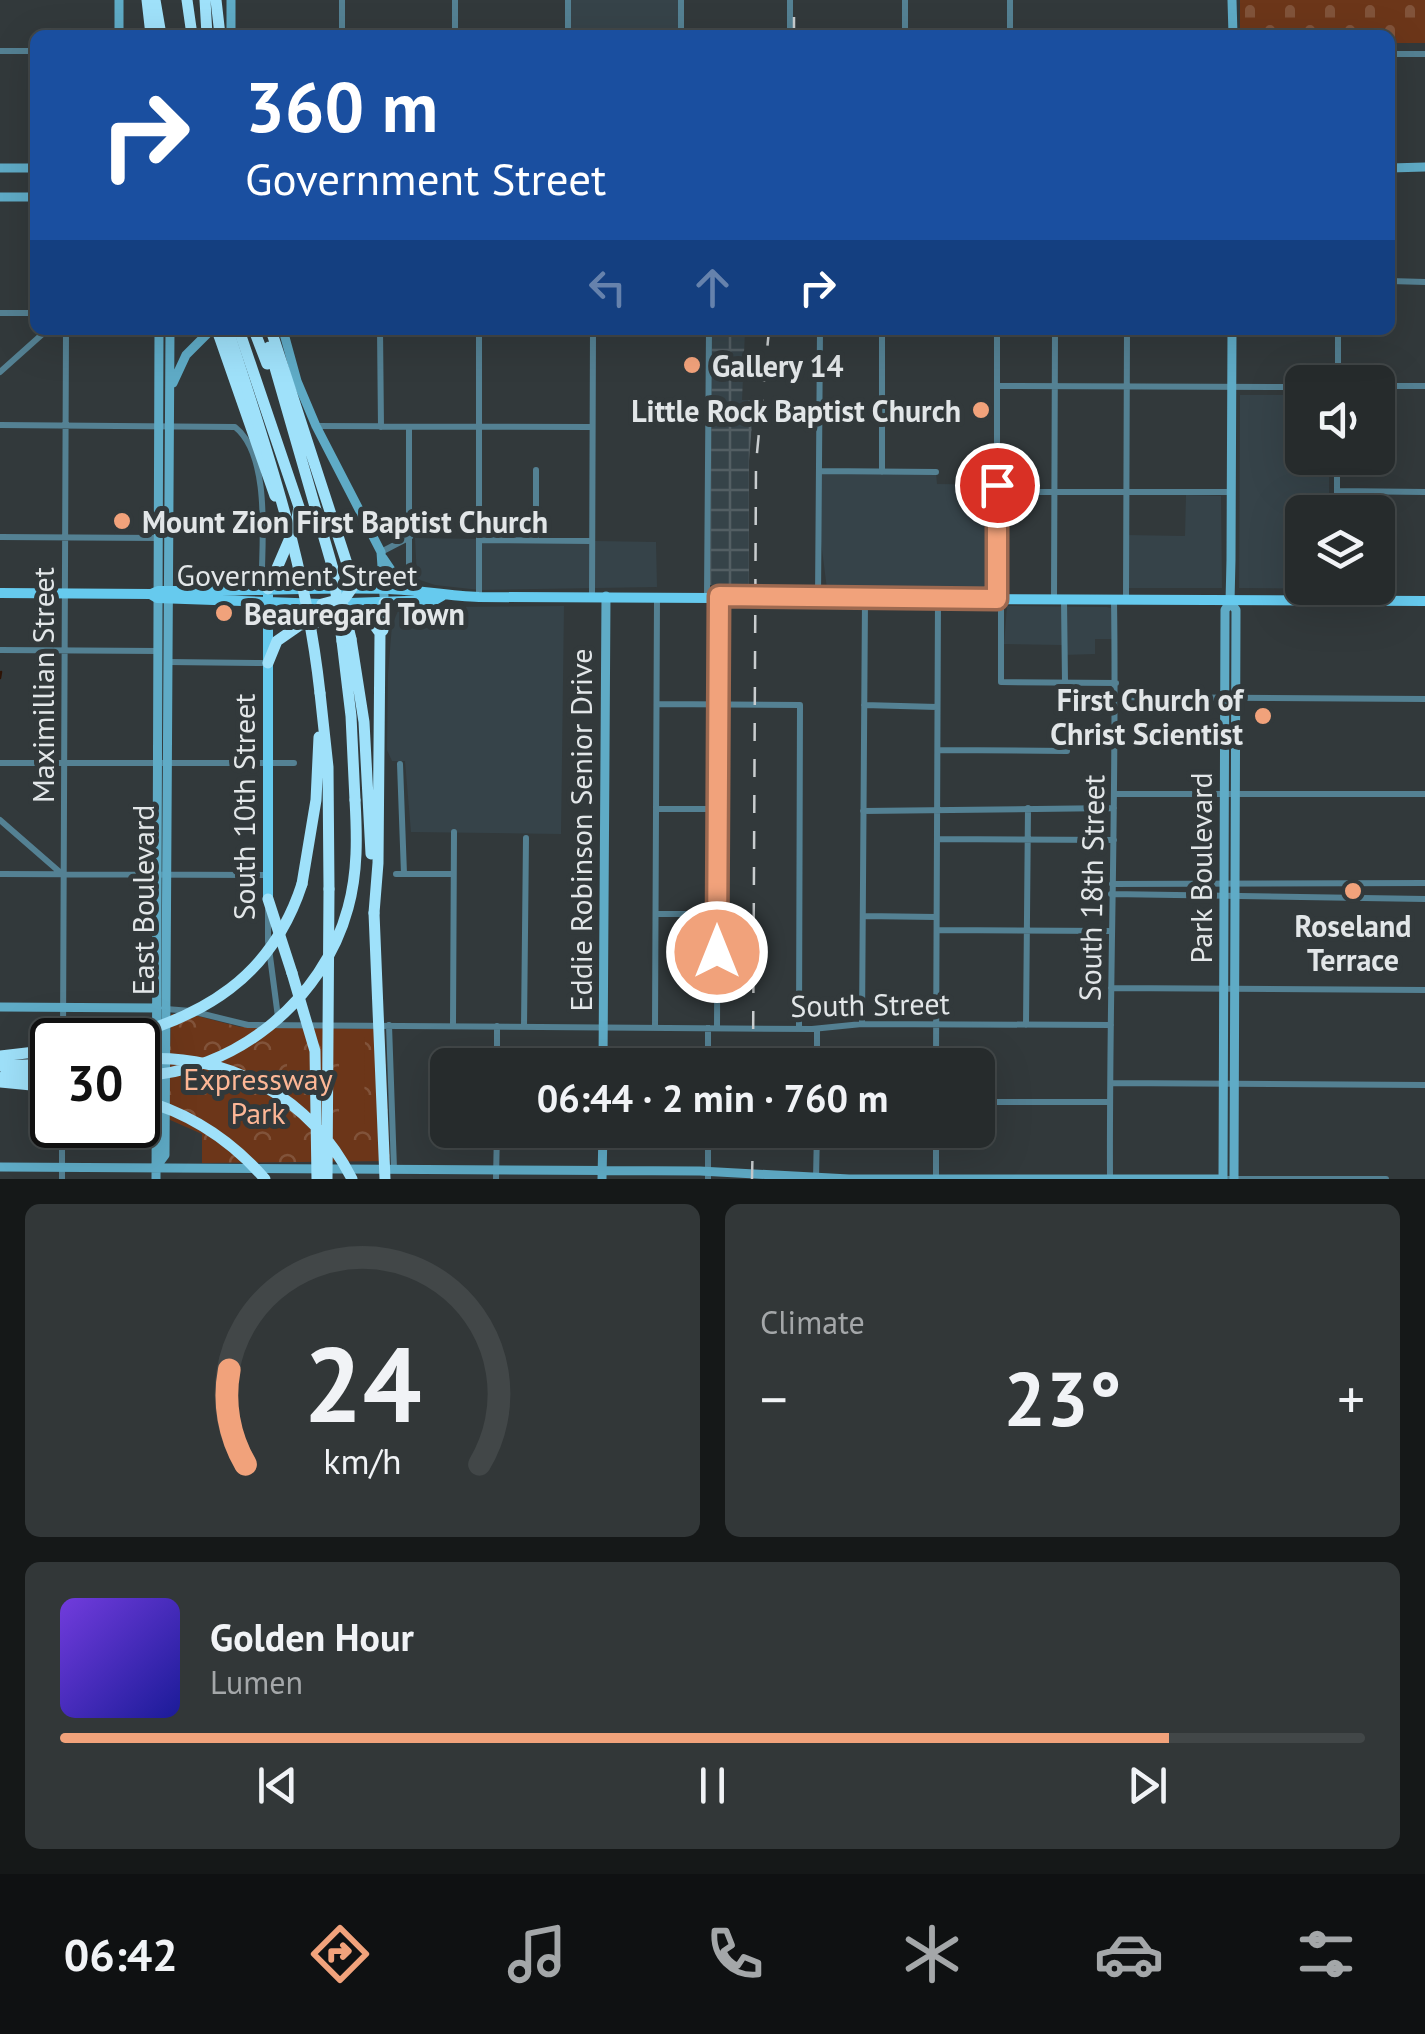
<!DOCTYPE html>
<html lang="en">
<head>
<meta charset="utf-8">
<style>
	body { margin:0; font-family:"PT Sans",sans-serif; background:#323738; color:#f1f3f6; height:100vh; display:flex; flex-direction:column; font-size:38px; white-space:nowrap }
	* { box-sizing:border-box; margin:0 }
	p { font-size:32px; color:#a4a7a9 }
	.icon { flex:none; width:55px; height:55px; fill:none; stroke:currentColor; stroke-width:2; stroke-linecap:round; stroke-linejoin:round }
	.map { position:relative; height:1179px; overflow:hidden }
	.details { display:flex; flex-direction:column; gap:25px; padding:25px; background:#151818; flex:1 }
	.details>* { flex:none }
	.hud { position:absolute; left:30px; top:30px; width:1365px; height:305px; border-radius:15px; box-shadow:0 10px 40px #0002,0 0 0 2px #424748; background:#1a4fa0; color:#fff; overflow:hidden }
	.controls { position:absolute; left:1285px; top:365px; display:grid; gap:20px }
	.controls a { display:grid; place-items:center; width:110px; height:110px; border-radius:15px; background:#262b2c; box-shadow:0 10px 40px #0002,0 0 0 2px #424748; font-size:50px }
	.speed { position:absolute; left:30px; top:1018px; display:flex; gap:20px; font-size:50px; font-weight:700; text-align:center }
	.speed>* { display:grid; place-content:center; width:130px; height:130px; border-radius:50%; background:#262b2c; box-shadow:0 10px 40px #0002,0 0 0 2px #424748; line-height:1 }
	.speed .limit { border:5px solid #111; border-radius:15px; background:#fff; color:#111 }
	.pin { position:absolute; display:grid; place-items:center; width:85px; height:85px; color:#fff; margin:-42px; border:5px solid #fff; border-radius:50%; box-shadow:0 2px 10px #0007 }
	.me { position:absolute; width:110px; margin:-55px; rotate:0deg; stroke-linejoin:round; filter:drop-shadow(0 0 8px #0008) }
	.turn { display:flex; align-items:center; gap:35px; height:210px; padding:0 50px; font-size:45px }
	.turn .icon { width:130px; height:130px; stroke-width:2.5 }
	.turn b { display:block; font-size:70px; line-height:85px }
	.lanes { display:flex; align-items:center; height:95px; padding:0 50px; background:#0003; justify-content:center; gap:50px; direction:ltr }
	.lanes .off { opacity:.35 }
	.big { font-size:75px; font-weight:600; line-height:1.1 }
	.details .tile { flex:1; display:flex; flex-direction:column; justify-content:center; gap:15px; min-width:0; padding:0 35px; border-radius:15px; background:#323738 }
	.details .dial { align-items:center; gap:0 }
	.dial svg { height:260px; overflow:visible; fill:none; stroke:#424748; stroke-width:7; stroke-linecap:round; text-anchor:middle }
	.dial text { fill:#f1f3f6; stroke:none }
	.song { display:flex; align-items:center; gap:30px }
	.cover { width:120px; height:120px; border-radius:15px; background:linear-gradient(135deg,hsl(260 70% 55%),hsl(240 70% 35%)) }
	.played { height:10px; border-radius:5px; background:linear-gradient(90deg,#f1a27b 85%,#424748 85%) }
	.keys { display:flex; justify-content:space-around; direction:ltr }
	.heat { display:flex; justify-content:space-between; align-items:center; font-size:55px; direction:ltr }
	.details .tiles { flex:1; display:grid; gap:25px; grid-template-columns:1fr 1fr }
	.tile:last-child { grid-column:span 2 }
	.trip { position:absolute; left:430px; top:1048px; width:565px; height:100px; border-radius:15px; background:#262b2c; box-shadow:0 10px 40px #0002,0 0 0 2px #424748; font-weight:600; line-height:100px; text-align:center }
	.dock { display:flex; height:160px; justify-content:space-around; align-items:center; background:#0f1112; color:#a4a7a9 }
	.dock .icon { width:70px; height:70px }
	.dock .on { color:#f1a27b }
	.dock b { font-size:45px; color:#f1f3f6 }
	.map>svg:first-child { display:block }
	.built { fill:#364349 }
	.industrial { fill:url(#industrial-grid) }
	.cemetery { fill:url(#cemetery-stones) }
	.park { fill:url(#park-crowns) }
	.garden { fill:#6c3619 }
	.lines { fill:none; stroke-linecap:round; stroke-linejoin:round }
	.stream { stroke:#2e1305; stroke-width:2.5 }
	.street { stroke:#548193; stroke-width:6 }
	.secondary { stroke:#5fabc6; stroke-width:9 }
	.primary { stroke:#66caee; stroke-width:10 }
	.highway { stroke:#9fe1fa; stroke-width:11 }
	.rail { stroke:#c9cdcf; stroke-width:2.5; stroke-dasharray:18 18; stroke-linecap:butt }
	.highway-bridge { stroke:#9fe1fa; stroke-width:11 }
	.route-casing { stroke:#9d6950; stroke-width:25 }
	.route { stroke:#f1a27b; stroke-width:18 }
	.poi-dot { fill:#f1a27b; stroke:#32393b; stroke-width:4 }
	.labels { text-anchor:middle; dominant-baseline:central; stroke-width:10; stroke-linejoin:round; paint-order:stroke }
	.poi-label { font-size:30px; font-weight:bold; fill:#e2e6e8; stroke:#32393b; text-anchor:start }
	.street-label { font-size:30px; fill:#e2e6e8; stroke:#32393b }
	.park-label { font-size:30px; fill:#fdb796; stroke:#32393b }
</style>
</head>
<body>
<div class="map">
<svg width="1425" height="1179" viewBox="0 0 1425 1179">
	<defs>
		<pattern id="industrial-grid" width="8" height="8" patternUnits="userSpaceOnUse" patternTransform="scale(2.5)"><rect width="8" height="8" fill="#364349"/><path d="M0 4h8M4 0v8" fill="none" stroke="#535e63"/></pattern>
		<pattern id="cemetery-stones" width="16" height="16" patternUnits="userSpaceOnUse" patternTransform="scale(2.5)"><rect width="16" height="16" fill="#6c3619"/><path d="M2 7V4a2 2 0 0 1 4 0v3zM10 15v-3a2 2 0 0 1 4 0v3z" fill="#81533a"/></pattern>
		<pattern id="park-crowns" width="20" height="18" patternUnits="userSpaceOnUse" patternTransform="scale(2.5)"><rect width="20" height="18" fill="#6c3619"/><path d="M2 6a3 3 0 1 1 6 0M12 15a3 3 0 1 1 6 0" fill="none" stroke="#81533a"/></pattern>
	</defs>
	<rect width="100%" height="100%" fill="#32393b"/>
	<!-- built -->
	<path class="built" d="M568,0H681V35H568Z
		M1240,395H1302V458H1329V512H1302V588L1329,589L1239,588Z
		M819,471L936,472L937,484L997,485L984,593L827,589L819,526Z
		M1186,495L1221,496L1222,588H1126V535L1185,536Z
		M415,538L656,542L657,587L480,590L435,585L417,579Z
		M564,606L561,834L411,832L405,761H392L387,750L388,674L392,625L398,611L445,607Z
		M1007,606L1107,607L1111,608L1113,639H1095V654L1063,655L1062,645L1004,644Z"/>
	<!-- industrial -->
	<path class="industrial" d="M712,330H745L742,400H754L749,461V588L710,585Z"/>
	<!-- cemetery -->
	<path class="cemetery" d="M1240,0H1425V43H1390V35H1240Z"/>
	<!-- park -->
	<path class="park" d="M171,1014H190L240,1027L384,1029L390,1161L202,1163V1134L168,1119Z"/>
	<!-- garden -->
	<path class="garden" d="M339,1037H365L364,1124H339Z
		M287,1044H302V1080H287Z"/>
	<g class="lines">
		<!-- stream -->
		<path class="stream" d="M0,678L1,672"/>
		<!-- street -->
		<path class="street" d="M455,0V35
			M568,0V35
			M681,0V35
			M790,0V35
			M905,0V35
			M342,35V0
			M1010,35V0
			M0,51H35
			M1390,54H1425
			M1390,281L1425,282
			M0,313H35
			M380,330L381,427
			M479,330V597
			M0,372L47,330
			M1338,382V330
			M997,386L1302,387
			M1378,386H1425
			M0,425L235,427C268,453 263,529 262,568
			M316,426L592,427
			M409,427V569
			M536,470V540
			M819,471L936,472
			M882,472V330
			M1337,491L1425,492
			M997,492H1232
			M1337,512V458
			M0,537L159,538
			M480,540L591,541
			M381,552L410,537
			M592,596L593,330
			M707,596L709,330
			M818,598L820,330
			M997,599V330
			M1001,599V682L1116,683
			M1054,599L1055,330
			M1126,599L1127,330
			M1064,600L1065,683
			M0,650L159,651
			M168,662L266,663
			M1116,697L1425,699
			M657,704L800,705L799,1028
			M864,705L937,707
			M938,750L1067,751
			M0,763H294
			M400,764L404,874
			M1115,794H1425
			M657,809H718
			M863,811L1114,808
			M0,820L62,874
			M937,839L1114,840
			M0,874L268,875
			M396,874H453
			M1112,884L1425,883
			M1111,894L1425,899
			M268,910V941L278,1017
			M656,914H717
			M863,916L936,917
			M937,930L1111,931
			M1111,988L1425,990
			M166,1009L191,1011L248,1025L812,1029L862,1024L1111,1025
			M862,1024L865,600
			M389,1025L394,1169
			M1026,1025L1028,808
			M453,1026L454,832
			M524,1027L526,838
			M655,1028L657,598
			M708,1028V1065
			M717,1028L719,599
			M63,1040L66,330
			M497,1065V1026
			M817,1065V1029
			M936,1065L938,600
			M1111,1083L1425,1085
			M978,1102H1110
			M1110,1178C1109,985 1117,793 1114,601
			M62,1179V1125
			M496,1179L497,1130
			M708,1179V1130
			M816,1179L817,1130
			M936,1179V1130
			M1223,1179H1386"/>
		<!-- secondary -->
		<path class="secondary" d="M119,0V35
			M1232,0L1233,35
			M231,35V0
			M0,168H35
			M1390,168L1425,167
			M0,197H35
			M283,330L297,381L316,426L381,552L384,596
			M173,383L186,355L211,330
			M383,558L404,589
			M1230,602L1236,610L1234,1179
			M0,1007L157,1008
			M603,1065L606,596
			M0,1167L700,1171L849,1179H1223
			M156,1167L165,1155L170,330
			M156,1179L159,330
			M602,1179L603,1130
			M1223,1179L1225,610L1230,602L1231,560L1232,330"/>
		<!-- primary -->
		<path class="primary" d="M0,593L151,594L158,591C234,592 311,587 388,589C419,590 448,596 479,597L1425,601
			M152,595L157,598L322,604L435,600L442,596
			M268,899V589"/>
		<!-- highway -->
		<path class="highway" d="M147,0L151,35
			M155,0L161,35
			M187,0L192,35
			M205,0L207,35
			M216,0L220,35
			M217,330L275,496
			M239,330L299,507L296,524L268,589
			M254,330L267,364
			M271,330L352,579V588L345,598L322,604
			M269,347L333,569
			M351,639L364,722L371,854
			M342,641L351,716L355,800
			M268,663L277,641L300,625L358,615L370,619L380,633
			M320,693L328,767L329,889
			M302,884L316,800L319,737
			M268,899L292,973
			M374,913L378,863L380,633L383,630L384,603
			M0,1056L52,1050
			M0,1066L52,1064
			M4,1076L52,1075
			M0,1082L52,1087"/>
		<!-- rail -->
		<path class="rail" d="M794,35V0
			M753,1065L756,463L769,330
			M752,1179L753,1130"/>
		<!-- highway-bridge -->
		<path class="highway-bridge" d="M228,330C268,452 306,565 320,693
			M333,569L342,641
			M343,605L351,639
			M374,913L385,1179
			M292,973L315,1051L317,1179
			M113,1040C203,1018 272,977 302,884
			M141,1059C230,1053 311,1098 352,1179
			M138,1076C234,1073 323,1001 348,908C358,872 357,836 355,800
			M138,1099C188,1112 231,1140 265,1179
			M327,1179L329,889"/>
	</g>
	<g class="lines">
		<defs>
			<path id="route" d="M717,952L719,596L997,599V485"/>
		</defs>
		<!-- route casing -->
		<use href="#route" class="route-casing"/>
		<!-- route -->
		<use href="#route" class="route"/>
	</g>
	<!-- markers -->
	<g class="poi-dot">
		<circle cx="692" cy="365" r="10"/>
		<circle cx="981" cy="410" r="10"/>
		<circle cx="122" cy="521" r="10"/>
		<circle cx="224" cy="613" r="10"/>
		<circle cx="1263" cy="716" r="10"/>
		<circle cx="1353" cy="891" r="10"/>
	</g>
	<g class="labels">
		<!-- poi labels -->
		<g class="poi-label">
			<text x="712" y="365">Gallery 14</text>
			<text x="961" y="410" text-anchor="end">Little Rock Baptist Church</text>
			<text x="142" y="521">Mount Zion First Baptist Church</text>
			<text x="244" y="613">Beauregard Town</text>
			<text x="1243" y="699" text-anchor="end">First Church of<tspan x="1243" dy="34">Christ Scientist</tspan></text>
			<text x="1353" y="925" text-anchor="middle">Roseland<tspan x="1353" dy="34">Terrace</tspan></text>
		</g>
		<!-- street labels -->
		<g class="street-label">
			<text x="297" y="574">Government Street</text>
			<text transform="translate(42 685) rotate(-90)">Maximillian Street</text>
			<text transform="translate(243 807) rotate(-90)">South 10th Street</text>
			<text transform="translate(580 830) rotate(-90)">Eddie Robinson Senior Drive</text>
			<text transform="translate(1200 868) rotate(-90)">Park Boulevard</text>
			<text transform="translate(1091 888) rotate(-89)">South 18th Street</text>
			<text transform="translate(142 900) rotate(-90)">East Boulevard</text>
			<text transform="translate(870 1004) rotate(-1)">South Street</text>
		</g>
		<!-- park labels -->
		<g class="park-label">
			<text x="258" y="1078">Expressway<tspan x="258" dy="34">Park</tspan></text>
		</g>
	</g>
</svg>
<div class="controls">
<a><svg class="icon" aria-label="sound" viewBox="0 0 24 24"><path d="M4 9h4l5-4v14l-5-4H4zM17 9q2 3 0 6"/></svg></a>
<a><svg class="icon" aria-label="layers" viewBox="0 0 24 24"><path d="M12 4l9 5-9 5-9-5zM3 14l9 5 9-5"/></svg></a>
</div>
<div class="speed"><div class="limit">30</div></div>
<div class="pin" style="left:997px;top:485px;background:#d93025"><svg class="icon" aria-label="arrive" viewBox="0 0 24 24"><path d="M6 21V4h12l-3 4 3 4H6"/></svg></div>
<svg class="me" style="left:717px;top:952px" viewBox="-20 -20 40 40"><circle r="17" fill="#f1a27b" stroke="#fff" stroke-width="3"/><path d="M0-11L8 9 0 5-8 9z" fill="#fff"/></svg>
<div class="trip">06:44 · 2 min · 760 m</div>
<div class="hud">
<div class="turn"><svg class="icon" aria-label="right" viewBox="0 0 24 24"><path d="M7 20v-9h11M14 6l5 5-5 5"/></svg><div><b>360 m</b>Government Street</div></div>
<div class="lanes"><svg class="icon off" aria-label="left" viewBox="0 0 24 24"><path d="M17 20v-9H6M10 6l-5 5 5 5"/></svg><svg class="icon off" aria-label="ahead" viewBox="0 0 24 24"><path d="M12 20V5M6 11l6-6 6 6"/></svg><svg class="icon" aria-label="right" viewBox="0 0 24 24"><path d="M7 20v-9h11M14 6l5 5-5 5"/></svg></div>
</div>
</div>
<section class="details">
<div class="tiles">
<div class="tile dial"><svg viewBox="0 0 100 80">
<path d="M14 69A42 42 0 1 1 86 69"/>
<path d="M14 69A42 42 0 0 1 9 40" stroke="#f1a27b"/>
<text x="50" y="56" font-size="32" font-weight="700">24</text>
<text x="50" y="72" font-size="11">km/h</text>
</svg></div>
<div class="tile"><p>Climate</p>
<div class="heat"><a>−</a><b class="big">23°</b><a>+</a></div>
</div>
<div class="tile">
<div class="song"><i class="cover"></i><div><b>Golden Hour</b><p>Lumen</p></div></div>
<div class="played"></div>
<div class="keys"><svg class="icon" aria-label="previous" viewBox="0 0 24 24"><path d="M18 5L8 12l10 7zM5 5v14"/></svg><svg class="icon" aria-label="pause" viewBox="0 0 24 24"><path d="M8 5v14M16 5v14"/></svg><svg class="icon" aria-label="next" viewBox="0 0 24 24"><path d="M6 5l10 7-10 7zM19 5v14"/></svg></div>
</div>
</div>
</section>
<nav class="dock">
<b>06:42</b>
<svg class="icon on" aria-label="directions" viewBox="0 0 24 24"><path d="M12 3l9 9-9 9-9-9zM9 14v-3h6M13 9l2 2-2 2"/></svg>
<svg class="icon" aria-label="music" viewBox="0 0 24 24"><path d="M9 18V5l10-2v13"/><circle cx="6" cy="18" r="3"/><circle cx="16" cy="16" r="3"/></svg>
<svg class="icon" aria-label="phone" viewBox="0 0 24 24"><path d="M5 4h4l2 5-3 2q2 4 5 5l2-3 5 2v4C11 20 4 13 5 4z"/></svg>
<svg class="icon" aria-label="climate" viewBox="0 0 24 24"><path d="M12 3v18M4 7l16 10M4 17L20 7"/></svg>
<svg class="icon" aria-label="car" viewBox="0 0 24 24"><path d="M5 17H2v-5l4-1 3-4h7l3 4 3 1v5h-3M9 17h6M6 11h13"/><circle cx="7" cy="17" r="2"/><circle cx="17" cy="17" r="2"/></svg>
<svg class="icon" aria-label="filters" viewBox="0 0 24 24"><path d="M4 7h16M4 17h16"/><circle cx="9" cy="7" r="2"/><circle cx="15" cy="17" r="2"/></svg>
</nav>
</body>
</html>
